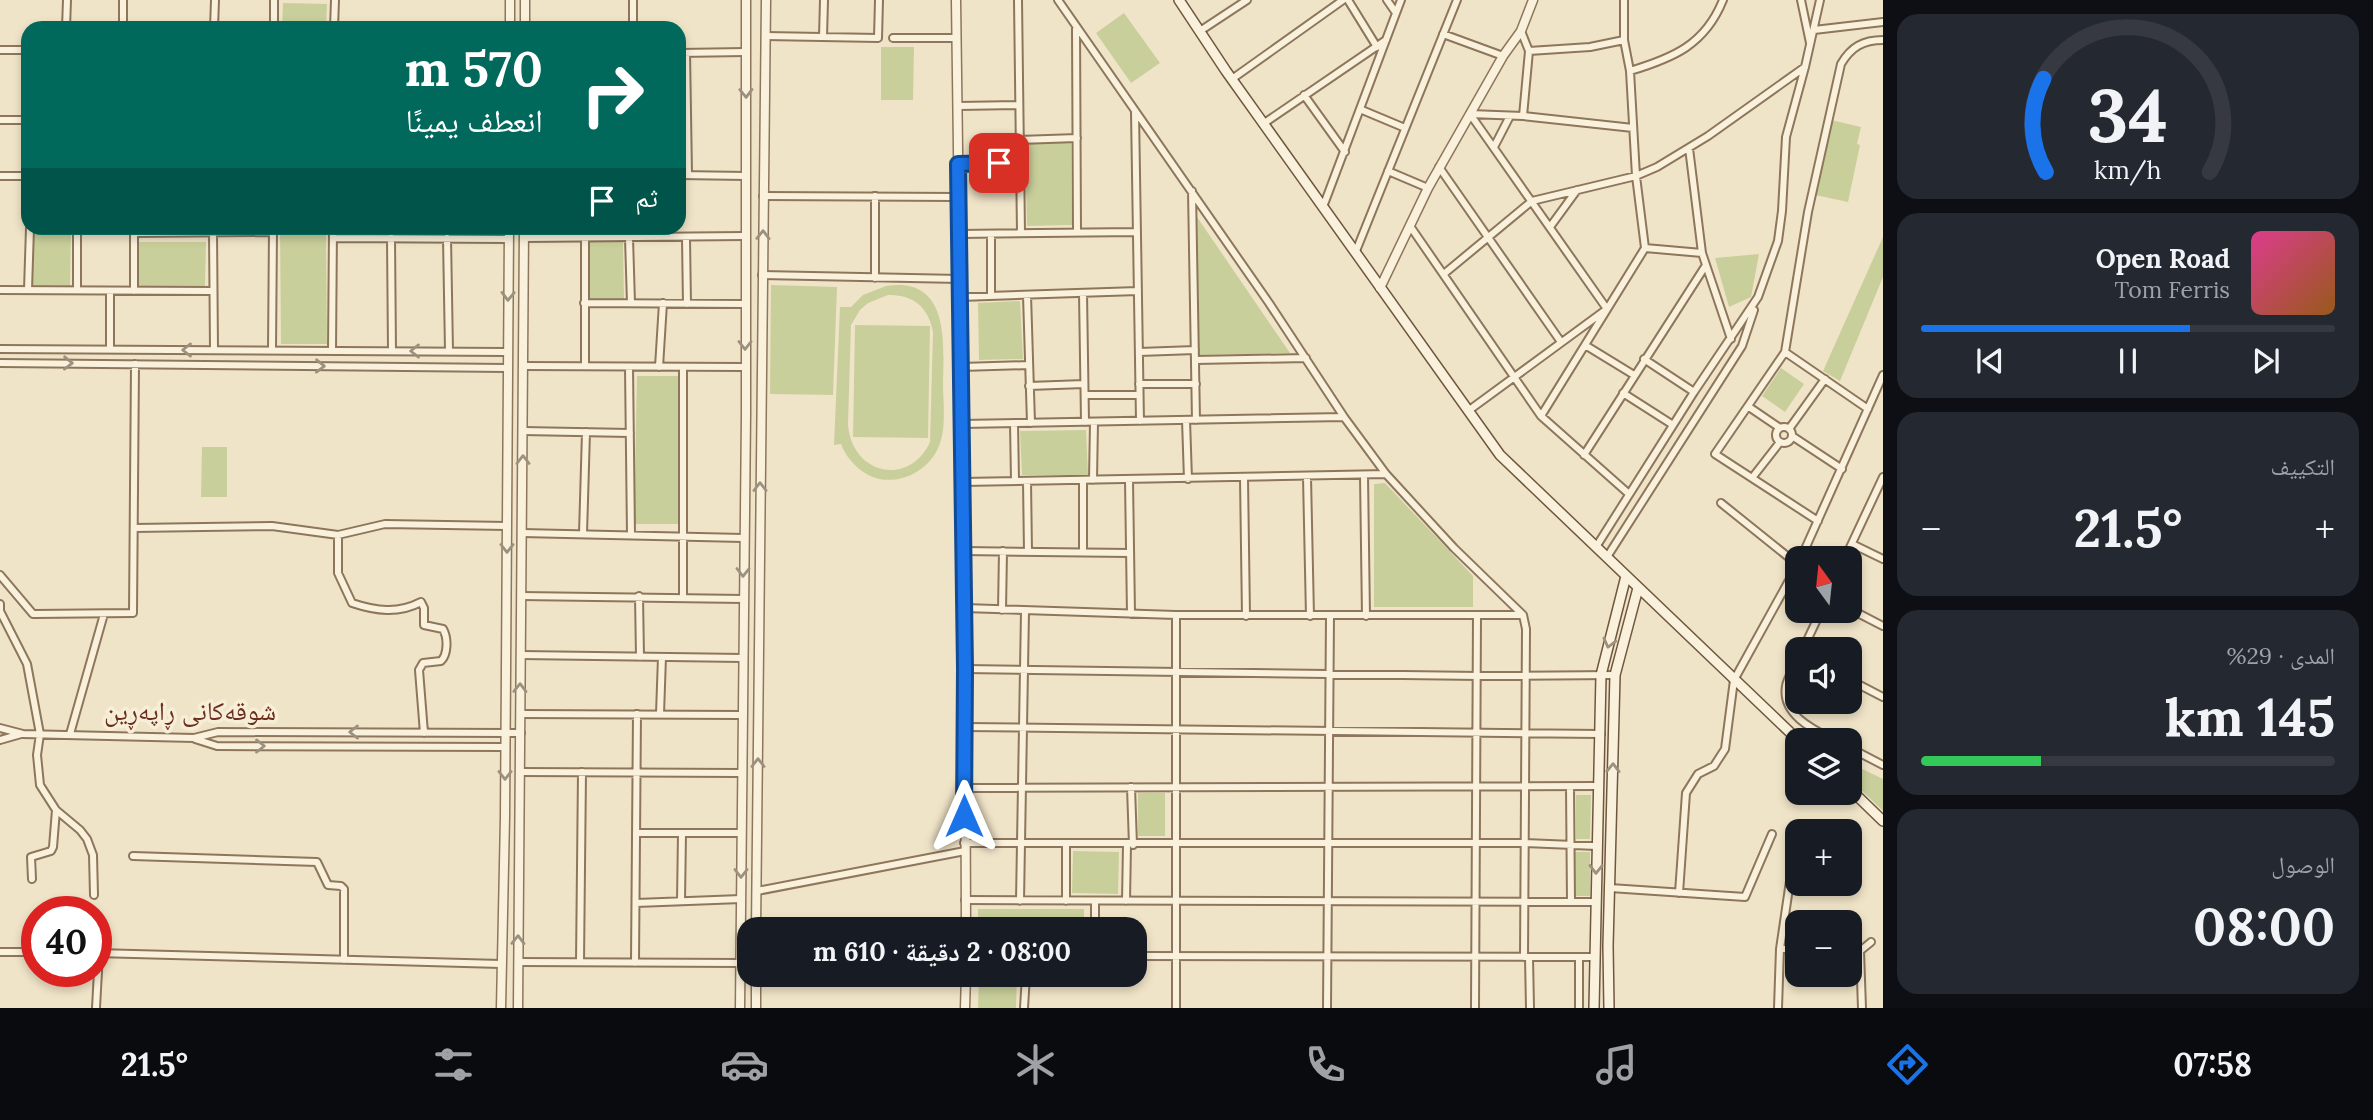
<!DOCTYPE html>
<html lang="ar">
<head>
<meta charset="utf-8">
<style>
	body { margin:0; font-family:Lora,"Noto Naskh Arabic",serif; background:#242831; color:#f1f3f6; direction:rtl; height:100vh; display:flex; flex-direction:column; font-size:26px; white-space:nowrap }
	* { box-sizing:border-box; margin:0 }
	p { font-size:23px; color:#9ea1a6 }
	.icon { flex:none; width:38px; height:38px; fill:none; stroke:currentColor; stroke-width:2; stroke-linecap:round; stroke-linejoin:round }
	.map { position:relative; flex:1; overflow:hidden; direction:ltr }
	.panel { display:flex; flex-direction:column; gap:14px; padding:14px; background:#0d0f14; width:490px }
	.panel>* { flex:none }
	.hud { position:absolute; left:21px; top:21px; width:665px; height:214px; border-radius:21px; box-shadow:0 4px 10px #0003; direction:rtl; background:#00695c; color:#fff; overflow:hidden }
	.needle { width:46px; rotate:345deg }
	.buttons { position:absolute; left:1785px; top:546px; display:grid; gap:14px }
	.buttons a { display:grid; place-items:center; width:77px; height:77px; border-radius:14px; background:#171b24; box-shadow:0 4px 10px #0003; font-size:35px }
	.speed { position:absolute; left:21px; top:896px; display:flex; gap:14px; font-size:35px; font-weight:700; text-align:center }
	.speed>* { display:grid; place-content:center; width:91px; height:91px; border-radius:50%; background:#171b24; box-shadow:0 4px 10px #0003; line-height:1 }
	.speed .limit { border:10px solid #d22; background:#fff; color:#111 }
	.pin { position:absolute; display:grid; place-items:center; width:60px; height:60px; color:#fff; margin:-30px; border-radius:14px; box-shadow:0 4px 10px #0006 }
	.me { position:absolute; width:77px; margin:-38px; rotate:0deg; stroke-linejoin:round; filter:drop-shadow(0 0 5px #0008) }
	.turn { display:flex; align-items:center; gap:24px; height:147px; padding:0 28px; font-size:32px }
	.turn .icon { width:91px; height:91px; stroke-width:2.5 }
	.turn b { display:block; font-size:49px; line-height:60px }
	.then { display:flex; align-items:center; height:66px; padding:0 28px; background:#0003; gap:14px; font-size:26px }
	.big { font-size:52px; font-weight:700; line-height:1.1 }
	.panel .widget { flex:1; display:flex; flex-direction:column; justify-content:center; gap:10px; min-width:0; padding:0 24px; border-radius:21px; background:#242831 }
	.panel .dial { align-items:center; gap:0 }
	.dial svg { height:182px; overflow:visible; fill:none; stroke:#363941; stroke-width:7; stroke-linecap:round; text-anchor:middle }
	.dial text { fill:#f1f3f6; stroke:none }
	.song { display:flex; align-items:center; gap:21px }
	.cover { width:84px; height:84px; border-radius:10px; background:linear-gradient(135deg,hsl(330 70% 55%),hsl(30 70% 35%)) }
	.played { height:7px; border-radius:4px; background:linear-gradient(90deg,#1a73e8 65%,#363941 65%) }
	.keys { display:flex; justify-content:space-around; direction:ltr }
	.heat { display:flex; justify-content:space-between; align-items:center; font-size:38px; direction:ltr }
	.charge { height:10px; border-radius:5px; background:linear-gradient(90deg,#34c759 29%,#363941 0) }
	.trip { position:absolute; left:737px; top:917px; width:410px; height:70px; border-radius:21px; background:#171b24; box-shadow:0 4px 10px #0003; font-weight:700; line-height:70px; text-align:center; direction:rtl }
	.dock { display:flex; height:112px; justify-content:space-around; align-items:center; background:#090b0e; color:#9ea1a6 }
	.dock .icon { width:49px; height:49px }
	.dock .active { color:#1a73e8 }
	.dock b { font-size:32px; color:#f1f3f6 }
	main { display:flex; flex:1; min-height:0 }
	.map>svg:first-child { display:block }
	.green { fill:#c9cf9b; fill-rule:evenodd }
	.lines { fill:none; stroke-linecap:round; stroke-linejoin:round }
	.minor-casing { stroke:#8d765c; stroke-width:10 }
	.tertiary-casing { stroke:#8d765c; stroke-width:11 }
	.secondary-casing { stroke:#6f573f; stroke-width:12 }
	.minor { stroke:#faf1dc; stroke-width:6 }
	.tertiary { stroke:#faf1dc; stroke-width:8 }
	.secondary { stroke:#faf1dc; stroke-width:9 }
	.oneway { stroke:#9c907e }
	.route-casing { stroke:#114b97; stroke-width:18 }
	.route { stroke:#1a73e8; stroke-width:12 }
	.labels { text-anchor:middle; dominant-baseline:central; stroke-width:7; stroke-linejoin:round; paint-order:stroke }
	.neighbourhood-label { font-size:26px; fill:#6b2e1e; stroke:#f7eed8 }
</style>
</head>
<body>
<main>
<section class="panel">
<div class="widget dial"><svg viewBox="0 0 100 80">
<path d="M14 69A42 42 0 1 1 86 69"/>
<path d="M14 69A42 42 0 0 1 13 28" stroke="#1a73e8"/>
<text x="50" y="56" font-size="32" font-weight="700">34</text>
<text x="50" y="72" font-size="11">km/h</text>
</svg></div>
<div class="widget">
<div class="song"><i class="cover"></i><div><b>Open Road</b><p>Tom Ferris</p></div></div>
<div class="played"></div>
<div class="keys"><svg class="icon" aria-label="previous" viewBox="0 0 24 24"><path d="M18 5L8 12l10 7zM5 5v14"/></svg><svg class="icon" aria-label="pause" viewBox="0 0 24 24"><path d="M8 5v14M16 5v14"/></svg><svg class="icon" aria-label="next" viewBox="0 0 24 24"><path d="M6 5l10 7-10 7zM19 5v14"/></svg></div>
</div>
<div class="widget"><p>التكييف</p>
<div class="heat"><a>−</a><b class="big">21.5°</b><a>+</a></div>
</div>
<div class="widget"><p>المدى · 29%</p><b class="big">145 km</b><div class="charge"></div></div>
<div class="widget"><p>الوصول</p><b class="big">08:00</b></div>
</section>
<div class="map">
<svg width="1883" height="1008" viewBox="0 0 1883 1008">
	<rect width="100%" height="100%" fill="#f0e4c8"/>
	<!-- green -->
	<path class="green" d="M283,3L327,4L326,28H282Z
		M1124,13L1160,63L1131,83L1096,33Z
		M881,47H914L913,100H881Z
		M1831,120L1861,127L1857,144L1860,145L1848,202L1815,195Z
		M1071,142L1072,225L1027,226L1025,144Z
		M1197,217L1290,353L1199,355Z
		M34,228H71L70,286L32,285Z
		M280,228H326L327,344H281Z
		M1883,237V277L1840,381L1823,371Z
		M623,241L624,299H590V242Z
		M139,242H206L205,286L139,287Z
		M1759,254L1751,297L1729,307L1715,258Z
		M771,285L837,287L833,395L770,394Z
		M886,286C949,276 944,341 943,382C943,400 946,423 941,440C934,467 906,484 879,479C862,475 847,460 841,444L834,445L840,307H851L863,295ZM888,295C913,294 929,308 933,332L930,442C909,488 851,474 848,424L851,325L860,310L868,303Z
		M1020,301L1023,359L979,360L978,303Z
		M855,325L930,326L928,438L853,437Z
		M1781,368L1804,384L1785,412L1762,396Z
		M637,376H679V524H634Z
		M1086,430L1088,475H1022L1020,431Z
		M202,447H227V497H201Z
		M1385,483L1473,576V607H1374V484Z
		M1850,763L1883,779V811L1850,779Z
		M1138,793H1165V836H1138Z
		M1576,795H1591L1590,839H1576Z
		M1073,851L1119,852L1118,894L1072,893Z
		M1575,852H1590V896H1575Z
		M978,909H1084V929H978Z
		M979,975H1017L1016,1008H978Z"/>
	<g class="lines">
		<defs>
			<path id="minor" d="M1018,0L1021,233
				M1058,0L1269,303L1344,417L1386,474L1454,548L1523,615L1526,629L1524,957
				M1348,0L1377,47
				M1387,0L1396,13
				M1801,0L1810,43
				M66,28L67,0
				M123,28V0
				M214,28L215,0
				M274,28V0
				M334,28L335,0
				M633,28V0
				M1076,28L1077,232
				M1814,30L1883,22
				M1200,31L1247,0
				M1521,31L1529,51L1523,116
				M1443,34L1503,56
				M766,36L878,38L879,0
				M823,37L824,0
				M893,38H957
				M0,50H28
				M1529,51L1590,47L1624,40
				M679,53L745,52
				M686,53L688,175
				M1630,71C1673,58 1705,45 1723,0
				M1232,79L1343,0
				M1304,95L1345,152
				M958,106L1019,105
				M1362,110L1405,128
				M1135,112L1140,421
				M1470,114L1523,116L1633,128
				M0,120H28
				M1263,124L1386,40
				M1019,140L1077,138
				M1494,147L1510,116
				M1689,148L1702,253L1731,339
				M958,164L1020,163
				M1439,167L1561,342
				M1388,171L1428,188
				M679,175L746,176
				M0,176H28
				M1192,191L1196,420
				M763,196L959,197
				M1323,207L1401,0
				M1410,226L1541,416L1629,494
				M1550,227L1577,190
				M213,232L214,350
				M134,233L273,232
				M959,234L1137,232
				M333,238L509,239
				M391,238L392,351
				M447,238L449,351
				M524,238L745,236
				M585,238V366
				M629,238L631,303
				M686,238L687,304
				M1645,248L1702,253
				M1356,251L1457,0
				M1445,273L1532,201L1636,176L1657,167L1708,136L1805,67
				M762,275L960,279
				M875,278V196
				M0,290L213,291
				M28,290L30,228
				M77,290V228
				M134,291V228
				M1083,293L1085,422
				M1027,295L1031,423
				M991,296V234
				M960,297L1138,291
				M584,303L746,304
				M1585,345L1634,375
				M0,349L507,352
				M110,349V291
				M272,350L273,229
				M332,351L333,228
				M1139,352L1195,350
				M1785,352L1868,409
				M1644,359L1694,392
				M1195,360L1306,358
				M0,363L507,368
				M523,366L745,367
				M629,367L631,535
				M659,367L663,303
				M961,367L1029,365
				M1139,384H1196
				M1029,386L1084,384
				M1623,393L1673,425
				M1085,395H1139
				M1749,407L1780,428
				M1468,411L1607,309L1470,114
				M1541,416L1645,248L1636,176L1630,71L1624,40V0
				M1186,420L1188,479
				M1014,423L1015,481
				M961,424L1344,417
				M1776 435a8 8 0 1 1 16 0a8 8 0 1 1-16 0Z
				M1789,429L1825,379
				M523,431L630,433
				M1792,436L1842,469
				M1584,455L1706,265
				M1364,476L1366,616
				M1307,477L1310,616
				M1244,478L1246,616
				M1752,478L1780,442
				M1083,480V552
				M1093,480L1094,422
				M1129,480L1131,614
				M1027,481L1028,552
				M963,482L1386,474
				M1721,503L1797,564
				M1818,521L1715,454L1785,352L1808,212L1841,64C1851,47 1863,40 1883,40
				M134,528L272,526L338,535L385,524L507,526
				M522,533L743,538
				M583,534L586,432
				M338,535V573L352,603C376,611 398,614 421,602L424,608V625L443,629C448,638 448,654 441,661L423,663L419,670L424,733
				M1852,544L1883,559
				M1596,547L1694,392L1758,297L1778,241L1782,211L1786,137L1805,67L1820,0
				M963,551L1130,553
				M1607,557L1742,346L1754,310
				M1801,558L1883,375
				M1845,558L1883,477
				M0,575L33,614L133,613L135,364
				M521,596L744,599
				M639,596L640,657
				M683,597V367
				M0,604V611L27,664L40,734L37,755L40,785L56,810L80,830L87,839L93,855L94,895
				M964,608L1176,615H1523
				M1850,609L1883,626
				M1002,610L1003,551
				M1803,649L1821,611
				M521,655L743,658
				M1797,661C1794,669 1787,678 1786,686C1781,715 1814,730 1834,740
				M965,669L1479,676L1615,675
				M1850,680L1883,697
				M520,714L742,715
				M660,714L662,657
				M965,727L1601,734
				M0,728L23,734L194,738L218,732L521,733
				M70,734L104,614
				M195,739L217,746L505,747
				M0,740L21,734
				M1850,748L1883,765
				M520,772L742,773
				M1131,787L1133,845
				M1570,787L1571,902
				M964,788L1599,786
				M637,833H742
				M964,843H1525L1597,846
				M133,856L317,862L328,885L341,886L344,889V960
				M32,879L31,857L51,851L53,847L56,810
				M1610,888L1745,897L1772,834
				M757,891L965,851
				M1679,893L1686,793L1698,774L1714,766L1725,749L1734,680L1797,566
				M965,900L1596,902
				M681,901L682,833
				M1020,901L1025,611
				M1066,901V845
				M1126,901L1127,845
				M636,903L741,899
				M1095,929V901
				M1780,949H1797
				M1850,951H1860L1871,942
				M1860,951L1862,1008
				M0,952H37
				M96,953L501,964
				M1134,956L1595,957
				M1529,957L1530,1008
				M518,962L741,963
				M580,962L582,772
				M635,963L637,714
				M96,1008L99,953
				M1024,1008L1026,975
				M1176,1008V615
				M1327,1008L1330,616
				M1475,1008L1477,615
				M1579,1008V957
				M1778,1008L1780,949L1794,854"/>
			<path id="tertiary" d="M956,0L965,669L966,929
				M510,28V0
				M525,28V0
				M1380,288L1428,188L1503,56L1521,31L1533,0
				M756,929L766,0
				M501,1008L505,817L509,228
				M518,1008L524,228
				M740,1008L746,414V0
				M756,1008V975
				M965,1008L966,975"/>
			<path id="secondary" d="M1179,0L1226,71L1500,455L1798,740
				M1850,789L1883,821
				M1594,1008L1601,675L1626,576
				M1609,1008L1608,946L1615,675L1638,588"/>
		</defs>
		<!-- minor casing -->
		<use href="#minor" class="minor-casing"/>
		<!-- tertiary casing -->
		<use href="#tertiary" class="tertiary-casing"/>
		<!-- secondary casing -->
		<use href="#secondary" class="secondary-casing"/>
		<!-- minor -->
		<use href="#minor" class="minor"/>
		<!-- tertiary -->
		<use href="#tertiary" class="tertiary"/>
		<!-- secondary -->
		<use href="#secondary" class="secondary"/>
	</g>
	<!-- one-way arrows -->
	<defs><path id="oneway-chevron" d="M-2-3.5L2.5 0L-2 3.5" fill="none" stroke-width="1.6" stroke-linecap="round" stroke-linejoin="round" transform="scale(1.75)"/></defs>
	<g class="oneway">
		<use href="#oneway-chevron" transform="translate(746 93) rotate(89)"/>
		<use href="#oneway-chevron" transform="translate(763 235) rotate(-89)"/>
		<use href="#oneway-chevron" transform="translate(508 296) rotate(91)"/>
		<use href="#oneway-chevron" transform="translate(745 345) rotate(90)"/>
		<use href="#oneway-chevron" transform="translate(187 350) rotate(-180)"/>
		<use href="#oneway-chevron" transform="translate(415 351) rotate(-180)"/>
		<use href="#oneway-chevron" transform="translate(68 363) rotate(1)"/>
		<use href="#oneway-chevron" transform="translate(320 366) rotate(1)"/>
		<use href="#oneway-chevron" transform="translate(523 460) rotate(-90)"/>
		<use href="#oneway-chevron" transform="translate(760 487) rotate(-90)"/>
		<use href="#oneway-chevron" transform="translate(507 548) rotate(90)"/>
		<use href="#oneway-chevron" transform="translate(743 572) rotate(90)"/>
		<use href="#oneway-chevron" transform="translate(1609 643) rotate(104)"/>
		<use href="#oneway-chevron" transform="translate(520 688) rotate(-89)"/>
		<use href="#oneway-chevron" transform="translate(354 732) rotate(180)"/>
		<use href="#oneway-chevron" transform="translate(260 746)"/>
		<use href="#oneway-chevron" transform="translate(758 763) rotate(-90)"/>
		<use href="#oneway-chevron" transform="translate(1613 768) rotate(-89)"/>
		<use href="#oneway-chevron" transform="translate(505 775) rotate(90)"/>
		<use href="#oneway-chevron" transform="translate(1596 869) rotate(91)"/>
		<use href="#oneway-chevron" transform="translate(741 873) rotate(90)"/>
		<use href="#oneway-chevron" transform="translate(518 940) rotate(-89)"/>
	</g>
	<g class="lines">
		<defs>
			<path id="route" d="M964,816L965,669L958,164L999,163"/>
		</defs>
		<!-- route casing -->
		<use href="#route" class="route-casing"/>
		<!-- route -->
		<use href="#route" class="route"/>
	</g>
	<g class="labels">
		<!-- neighbourhood labels -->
		<g class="neighbourhood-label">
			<text x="190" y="710">شوقەکانی ڕاپەڕین</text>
		</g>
	</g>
</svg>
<div class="buttons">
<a><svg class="needle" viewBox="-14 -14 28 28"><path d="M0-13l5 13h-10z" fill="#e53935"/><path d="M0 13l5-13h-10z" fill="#9ea1a6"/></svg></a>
<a><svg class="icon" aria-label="sound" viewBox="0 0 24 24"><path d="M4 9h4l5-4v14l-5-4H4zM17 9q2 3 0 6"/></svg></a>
<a><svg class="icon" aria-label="layers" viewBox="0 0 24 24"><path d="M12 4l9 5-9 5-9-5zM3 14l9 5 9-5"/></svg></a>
<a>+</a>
<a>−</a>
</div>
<div class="speed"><div class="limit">40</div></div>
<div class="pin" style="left:999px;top:163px;background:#d93025"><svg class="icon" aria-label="arrive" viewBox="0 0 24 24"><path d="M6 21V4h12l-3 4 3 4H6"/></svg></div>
<svg class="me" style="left:964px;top:816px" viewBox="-20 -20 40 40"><path d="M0-17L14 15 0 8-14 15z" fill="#1a73e8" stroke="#fff" stroke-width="4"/></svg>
<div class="trip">08:00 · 2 دقيقة · 610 m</div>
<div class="hud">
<div class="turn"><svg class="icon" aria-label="right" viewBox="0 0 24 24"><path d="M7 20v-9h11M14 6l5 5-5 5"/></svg><div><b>570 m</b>انعطف يمينًا</div></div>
<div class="then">ثم<svg class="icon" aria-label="arrive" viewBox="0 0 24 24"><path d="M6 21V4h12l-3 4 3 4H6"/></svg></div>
</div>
</div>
</main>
<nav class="dock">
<b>07:58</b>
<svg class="icon active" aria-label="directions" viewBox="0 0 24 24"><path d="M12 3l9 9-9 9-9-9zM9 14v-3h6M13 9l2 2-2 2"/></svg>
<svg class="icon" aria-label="music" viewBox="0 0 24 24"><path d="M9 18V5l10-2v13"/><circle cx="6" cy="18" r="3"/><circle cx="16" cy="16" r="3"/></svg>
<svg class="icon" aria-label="phone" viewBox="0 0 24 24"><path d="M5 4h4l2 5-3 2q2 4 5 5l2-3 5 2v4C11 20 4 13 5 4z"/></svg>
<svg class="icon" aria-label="climate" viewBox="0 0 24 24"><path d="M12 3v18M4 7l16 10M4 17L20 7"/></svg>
<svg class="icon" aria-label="car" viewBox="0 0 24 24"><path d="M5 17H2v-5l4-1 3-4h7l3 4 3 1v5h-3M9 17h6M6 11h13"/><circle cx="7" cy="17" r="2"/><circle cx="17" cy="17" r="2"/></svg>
<svg class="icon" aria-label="filters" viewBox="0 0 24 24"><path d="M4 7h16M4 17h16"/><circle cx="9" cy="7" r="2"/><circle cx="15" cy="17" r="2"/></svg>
<b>21.5°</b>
</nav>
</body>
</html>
